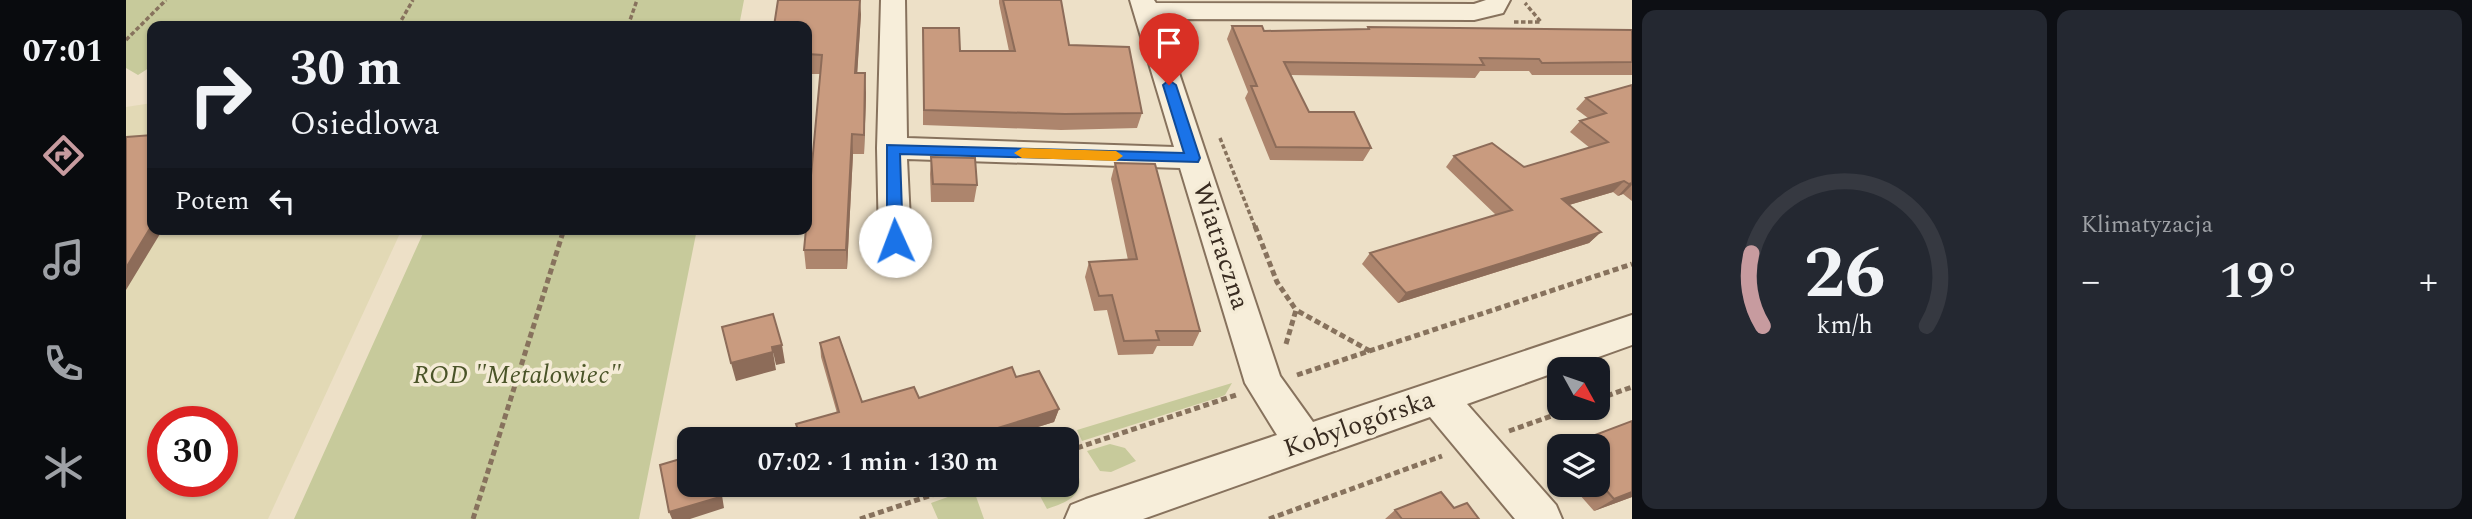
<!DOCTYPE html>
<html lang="pl">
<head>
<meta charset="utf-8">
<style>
	body { margin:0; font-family:Spectral,serif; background:#242831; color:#f1f3f6; height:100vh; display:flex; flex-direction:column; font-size:26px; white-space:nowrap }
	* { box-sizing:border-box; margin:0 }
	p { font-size:23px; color:#9ea1a6 }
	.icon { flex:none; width:38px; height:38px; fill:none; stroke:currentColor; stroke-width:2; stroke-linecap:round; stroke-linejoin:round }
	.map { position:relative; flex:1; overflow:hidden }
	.details { display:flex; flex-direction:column; gap:10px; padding:10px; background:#0d0f14; width:840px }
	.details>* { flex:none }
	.guide { position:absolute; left:21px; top:21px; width:665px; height:214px; border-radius:14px; box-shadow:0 2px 5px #0004; background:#171b24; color:#f1f3f6; overflow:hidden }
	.needle { width:46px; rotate:130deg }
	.tools { position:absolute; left:1421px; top:357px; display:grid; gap:14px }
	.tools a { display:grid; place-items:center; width:63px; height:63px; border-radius:14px; background:#171b24; box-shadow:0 2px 5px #0004; font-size:35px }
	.speed { position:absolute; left:21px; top:406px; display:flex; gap:14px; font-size:35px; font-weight:700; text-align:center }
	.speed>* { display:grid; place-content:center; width:91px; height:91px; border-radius:50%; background:#171b24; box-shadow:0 2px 5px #0004; line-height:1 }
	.speed .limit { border:10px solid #d22; background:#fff; color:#111 }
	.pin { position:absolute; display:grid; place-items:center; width:60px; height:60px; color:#fff; margin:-72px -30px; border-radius:50% 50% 50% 0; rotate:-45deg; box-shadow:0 0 7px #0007 }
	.pin .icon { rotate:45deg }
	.me { position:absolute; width:77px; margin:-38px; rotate:358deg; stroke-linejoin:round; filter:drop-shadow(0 0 5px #0008) }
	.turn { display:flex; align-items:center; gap:24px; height:147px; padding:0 28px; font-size:32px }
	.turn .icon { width:91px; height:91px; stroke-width:2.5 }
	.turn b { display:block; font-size:49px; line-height:60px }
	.then { display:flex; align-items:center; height:66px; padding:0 28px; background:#0003; gap:14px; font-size:26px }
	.big { font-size:52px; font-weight:600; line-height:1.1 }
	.details .widget { flex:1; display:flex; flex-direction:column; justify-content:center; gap:10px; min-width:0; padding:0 24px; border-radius:14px; background:#242831 }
	.details .dial { align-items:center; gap:0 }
	.dial svg { height:182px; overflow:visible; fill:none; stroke:#363941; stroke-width:7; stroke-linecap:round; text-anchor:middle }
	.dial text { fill:#f1f3f6; stroke:none }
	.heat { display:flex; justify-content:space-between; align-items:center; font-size:38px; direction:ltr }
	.details .tiles { flex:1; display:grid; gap:10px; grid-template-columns:repeat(2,1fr) }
	.trip { position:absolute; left:551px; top:427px; width:402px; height:70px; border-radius:14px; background:#171b24; box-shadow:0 2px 5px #0004; font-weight:600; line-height:70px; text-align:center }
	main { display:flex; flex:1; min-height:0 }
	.dock { display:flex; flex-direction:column; width:126px; justify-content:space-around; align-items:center; background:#090b0e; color:#9ea1a6 }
	.dock .icon { width:49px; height:49px }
	.dock .current { color:#c79b9f }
	.dock b { font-size:32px; color:#f1f3f6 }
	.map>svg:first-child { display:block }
	.farmland { fill:#e2d9b5; fill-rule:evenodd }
	.green { fill:#c7ca9b }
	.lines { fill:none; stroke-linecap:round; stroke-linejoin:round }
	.minor-casing { stroke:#87725d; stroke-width:4 }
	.path-far1 { stroke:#87725d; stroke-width:3.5; stroke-dasharray:4.5 2.5; stroke-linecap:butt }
	.path { stroke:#87725d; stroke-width:5; stroke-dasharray:6 3.5; stroke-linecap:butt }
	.minor { fill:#f7eeda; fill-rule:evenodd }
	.wall { fill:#ad856d }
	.shaded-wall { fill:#8d6c59 }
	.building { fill:#c99b7f; stroke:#8d6c59; stroke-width:2 }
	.route { fill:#1a73e8; stroke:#114b97; stroke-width:2 }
	.slow { fill:#f59e0b }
	.labels { text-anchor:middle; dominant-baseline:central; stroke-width:7; stroke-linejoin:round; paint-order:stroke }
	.street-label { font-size:26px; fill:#382b20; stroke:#f4ebd6 }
	.park-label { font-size:26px; font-style:italic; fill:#4a5428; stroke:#f4ebd6 }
</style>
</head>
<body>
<main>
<nav class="dock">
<b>07:01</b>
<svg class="icon current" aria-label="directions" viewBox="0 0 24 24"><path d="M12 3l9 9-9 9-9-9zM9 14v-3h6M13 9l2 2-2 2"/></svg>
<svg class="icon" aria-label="music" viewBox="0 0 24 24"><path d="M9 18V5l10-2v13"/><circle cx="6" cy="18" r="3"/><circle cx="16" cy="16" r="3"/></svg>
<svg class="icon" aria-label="phone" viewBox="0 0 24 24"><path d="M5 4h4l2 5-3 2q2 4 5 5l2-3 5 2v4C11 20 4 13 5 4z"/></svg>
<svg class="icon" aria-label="climate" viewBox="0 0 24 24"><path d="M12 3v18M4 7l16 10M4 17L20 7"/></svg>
</nav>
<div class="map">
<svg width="1506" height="519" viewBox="0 0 1506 519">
	<rect width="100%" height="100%" fill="#ede0c7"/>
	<!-- farmland -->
	<path class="farmland" d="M26,103V229H276L142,519H0V107ZM37,422H96V481H37Z"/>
	<!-- green -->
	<path class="green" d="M0,0H618L613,26H26V66L12,75L0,68Z
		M299,229H571L513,519H168Z
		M1106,383L1099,395L1094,397L956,441L951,430Z
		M984,444L999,448L1010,461L985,472L974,471L961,451Z
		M945,455C961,488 955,498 921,509L908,485H942V457Z
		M847,488L858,519H812L805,503Z"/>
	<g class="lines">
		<defs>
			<path id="minor" d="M755,0H779L781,138L1048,147L1004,0H1028L1030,3L1348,4L1360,0H1384L1377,13L1348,20L1035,19L1154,376L1187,422L1506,315V345L1341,404L1430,505L1436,519H1389L1304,417L1017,519H939L945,505L960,499L1151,435L1119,383L1054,168L781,159L785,241L781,250L769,253L757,250L753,241L751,148Z"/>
		</defs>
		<!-- minor casing -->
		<use href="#minor" class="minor-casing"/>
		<!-- path-far1 -->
		<path class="path-far1" d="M1388,22H1415L1399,3
			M272,26L287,0
			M502,26L511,0
			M0,40L40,0
			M1094,138L1129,227"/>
		<!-- path -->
		<path class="path" d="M1129,226L1151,282L1170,310
			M1160,344L1170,310L1244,351
			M1171,375L1506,264
			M1472,399L1506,387
			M1383,431L1448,408
			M942,451L1110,395
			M347,519L438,229
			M734,519L836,485
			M1143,519L1316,456"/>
		<!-- minor -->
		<use href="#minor" class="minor"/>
	</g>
	<!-- wall -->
	<path class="wall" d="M873,0H935L943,45L1016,113L1011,128L935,130L797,125V28L834,51H883L873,3Z
		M735,14L731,73L740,93L738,154H727L721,269H680L678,250L695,74H681V26Z
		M1106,26L1138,31L1241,29L1242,27L1506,30V75H1406L1403,71H1354L1349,78L1164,75L1183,112L1245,148L1237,161L1144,160L1119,98L1122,92L1101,39Z
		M1506,85V201L1497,194L1492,196L1487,192L1443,205L1475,232L1463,243L1272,303L1236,264L1244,253L1370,215L1320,167L1328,156L1398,167L1464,148L1444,132L1454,121L1462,118L1450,109L1460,98Z
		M805,157L851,185L848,202H805L804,174Z
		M989,163L1074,331L1067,346H1031L1027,354L992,355L981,310L968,311L959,277L963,262L1002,260L985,179Z
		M694,343L736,402L793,398L890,377L933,409L928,422L873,439H673L670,424L711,413L695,357Z
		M1506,421V497L1468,511L1445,485H1472V446H1439Z
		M1433,451V472L1422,459Z
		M1328,508L1353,519H1259L1269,510Z"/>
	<!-- shaded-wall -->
	<path class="shaded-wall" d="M734,0L735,14L730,93L729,73Z
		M739,73L740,93L738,154V135Z
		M726,134L727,154L721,269L720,250Z
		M1498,181L1487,192L1426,210L1436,199Z
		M1506,183V185L1497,194L1492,196L1503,184Z
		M26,225V229H37L0,290V268Z
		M1475,232L1463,243L1272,303L1280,293Z
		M656,345L659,363L650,365L646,347Z
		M647,352L650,370L610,381L605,363Z
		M933,409L928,422L873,439H836Z
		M592,485H607V486L595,489L598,508L564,519H546L543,512Z
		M1506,492V497L1468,511L1488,499Z"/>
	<!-- building -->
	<path class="building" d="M652,0H734L729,73H739L738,135L726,134L720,250H678L680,229H681V219L696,55L681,54V26H648Z
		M877,0H935L943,45L1003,47L1016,113L939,114L798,110L797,28H833L834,51H889Z
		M1106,26H1136L1138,31L1243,29L1242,27L1506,30V62L1416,63L1413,59L1354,58L1358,65L1158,62L1183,112H1228L1245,148L1150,147L1125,86H1131Z
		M1506,85V183L1503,184L1498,181L1436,199L1475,232L1280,293L1244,253L1386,210L1328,156L1366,143L1398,167L1482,142L1454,121L1480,113L1460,98Z
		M26,135V225L0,268V137Z
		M805,157L849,158L851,185L807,184Z
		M989,163L1029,164L1074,331H1030L1033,340L998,341L986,295L973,296L963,262L1011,259Z
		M647,314L656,345L646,347L647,352L605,363L596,327Z
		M713,337L736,402L788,387L793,398L886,367L890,377L913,371L933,409L836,439H675L670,424L713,412L694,343Z
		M1506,421V492L1488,499L1472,481V446H1440Z
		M564,456V485H592L594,497L543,512L534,465Z
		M1315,492L1328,508L1341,503L1353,519H1276L1269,510Z"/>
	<!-- route -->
	<path class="route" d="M1043,80L1050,85L1074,158L1072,162L774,154L777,241L769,247L763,246L761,241V145L1058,153L1037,85Z"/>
	<!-- slow -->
	<path class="slow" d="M896,148L990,151L997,156L990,161L896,158L888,153Z"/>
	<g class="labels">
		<!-- street labels -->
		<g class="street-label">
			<text transform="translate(1095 246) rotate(72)">Wiatraczna</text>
			<text transform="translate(1233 424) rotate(-19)">Kobylogórska</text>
		</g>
		<!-- park labels -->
		<g class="park-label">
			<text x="391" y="375">ROD "Metalowiec"</text>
		</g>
	</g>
</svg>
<div class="tools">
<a><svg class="needle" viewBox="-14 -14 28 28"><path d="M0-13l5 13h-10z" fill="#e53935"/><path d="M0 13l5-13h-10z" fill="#9ea1a6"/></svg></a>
<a><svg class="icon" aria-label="layers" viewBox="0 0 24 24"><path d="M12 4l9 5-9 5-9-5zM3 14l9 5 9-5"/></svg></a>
</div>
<div class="speed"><div class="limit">30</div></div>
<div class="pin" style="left:1043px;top:85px;background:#d93025"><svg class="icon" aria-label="arrive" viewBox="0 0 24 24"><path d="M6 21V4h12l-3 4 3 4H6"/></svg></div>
<svg class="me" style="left:769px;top:241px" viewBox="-20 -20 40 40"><circle r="19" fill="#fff"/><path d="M0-13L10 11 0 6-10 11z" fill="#1a73e8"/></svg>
<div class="trip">07:02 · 1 min · 130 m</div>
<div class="guide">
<div class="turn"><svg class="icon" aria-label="right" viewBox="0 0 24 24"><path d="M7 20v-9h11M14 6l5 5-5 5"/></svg><div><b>30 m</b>Osiedlowa</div></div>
<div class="then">Potem<svg class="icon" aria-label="left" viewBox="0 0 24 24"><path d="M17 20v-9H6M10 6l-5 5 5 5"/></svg></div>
</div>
</div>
<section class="details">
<div class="tiles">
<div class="widget dial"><svg viewBox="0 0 100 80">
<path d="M14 69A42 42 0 1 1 86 69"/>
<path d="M14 69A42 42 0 0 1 9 37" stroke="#c79b9f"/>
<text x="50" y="56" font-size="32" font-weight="700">26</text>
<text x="50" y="72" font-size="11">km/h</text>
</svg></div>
<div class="widget"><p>Klimatyzacja</p>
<div class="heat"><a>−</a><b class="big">19°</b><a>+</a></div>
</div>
</div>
</section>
</main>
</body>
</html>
